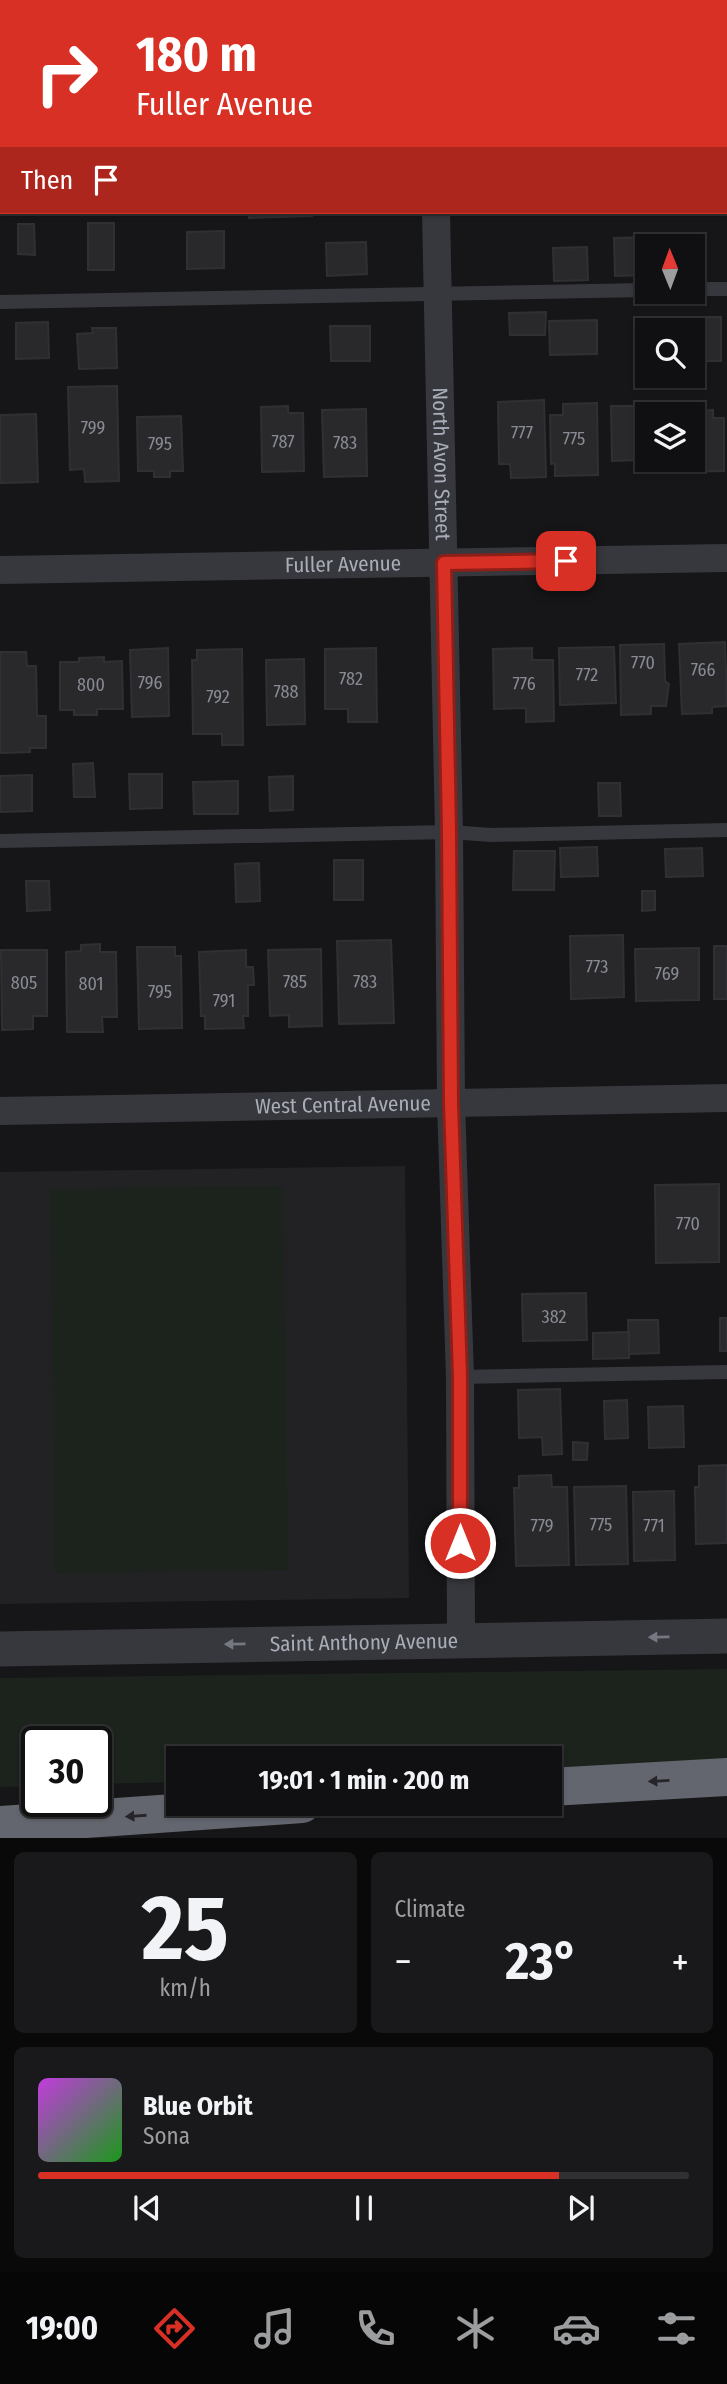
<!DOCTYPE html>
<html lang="en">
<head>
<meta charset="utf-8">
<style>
	body { margin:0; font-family:"Fira Sans Condensed",sans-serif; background:#19191b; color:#f1f3f6; height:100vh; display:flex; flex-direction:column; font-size:26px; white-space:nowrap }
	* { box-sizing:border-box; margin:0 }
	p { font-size:23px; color:#9c9d9f }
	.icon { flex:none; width:38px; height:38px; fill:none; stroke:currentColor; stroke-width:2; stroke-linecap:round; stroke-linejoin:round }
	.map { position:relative; height:1838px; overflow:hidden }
	.side { display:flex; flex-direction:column; gap:14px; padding:14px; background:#09090a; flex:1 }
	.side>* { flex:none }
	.hud { position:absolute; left:0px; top:0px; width:728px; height:214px; box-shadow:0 2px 5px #0004,0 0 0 2px #303032; background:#d93025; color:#fff; overflow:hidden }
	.needle { width:46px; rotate:359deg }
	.fabs { position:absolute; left:635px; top:234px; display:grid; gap:14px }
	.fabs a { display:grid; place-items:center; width:70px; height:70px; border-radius:0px; background:#101012; box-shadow:0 2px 5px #0004,0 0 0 2px #303032; font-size:35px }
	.speed { position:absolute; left:21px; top:1726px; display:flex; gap:14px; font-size:35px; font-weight:700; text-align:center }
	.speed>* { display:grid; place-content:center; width:91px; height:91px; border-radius:50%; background:#101012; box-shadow:0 2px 5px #0004,0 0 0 2px #303032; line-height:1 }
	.speed .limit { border:4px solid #111; border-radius:10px; background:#fff; color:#111 }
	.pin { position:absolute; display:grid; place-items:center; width:60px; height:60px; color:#fff; margin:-30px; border-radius:14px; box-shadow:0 4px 10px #0006 }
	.me { position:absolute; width:77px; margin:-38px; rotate:0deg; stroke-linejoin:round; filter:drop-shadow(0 0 5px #0008) }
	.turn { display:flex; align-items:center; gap:24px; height:147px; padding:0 21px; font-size:32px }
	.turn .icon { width:91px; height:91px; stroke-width:2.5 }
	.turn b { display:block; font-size:49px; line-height:60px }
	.then { display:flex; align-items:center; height:66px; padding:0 21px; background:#0003; gap:14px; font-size:26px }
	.big { font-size:52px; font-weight:700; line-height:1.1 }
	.side .card { flex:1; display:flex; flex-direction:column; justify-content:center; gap:10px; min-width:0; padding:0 24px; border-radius:10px; background:#19191b }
	.side .dial { align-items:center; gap:0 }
	.dial b { font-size:91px; line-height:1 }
	.song { display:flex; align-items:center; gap:21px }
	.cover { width:84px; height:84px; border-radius:10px; background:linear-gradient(135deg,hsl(290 70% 55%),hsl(120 70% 35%)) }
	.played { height:7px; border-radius:4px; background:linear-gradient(90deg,#d93025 80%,#303032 80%) }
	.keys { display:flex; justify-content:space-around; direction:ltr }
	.heat { display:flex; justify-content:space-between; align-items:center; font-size:38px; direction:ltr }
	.side .tiles { flex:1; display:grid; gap:14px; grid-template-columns:1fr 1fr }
	.card:last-child { grid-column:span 2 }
	.trip { position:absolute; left:166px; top:1746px; width:396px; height:70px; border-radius:0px; background:#101012; box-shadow:0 2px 5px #0004,0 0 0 2px #303032; font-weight:700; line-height:70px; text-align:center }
	.menu { display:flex; height:112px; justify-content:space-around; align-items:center; background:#060607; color:#9c9d9f }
	.menu .icon { width:49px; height:49px }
	.menu .on { color:#d93025 }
	.menu b { font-size:32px; color:#f1f3f6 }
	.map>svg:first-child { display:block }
	.built { fill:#222225 }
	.green { fill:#1c231d }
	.building { fill:#29292c; stroke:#303034; stroke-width:2 }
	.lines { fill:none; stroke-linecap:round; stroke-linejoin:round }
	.service { stroke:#37383d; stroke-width:14 }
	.minor { stroke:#37383d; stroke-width:28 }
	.tertiary { stroke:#37383d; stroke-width:35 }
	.motorway { stroke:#63666e; stroke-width:38 }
	.oneway { fill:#757881 }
	.oneway2 { fill:#26262a }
	.route-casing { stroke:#8d1f18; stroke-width:18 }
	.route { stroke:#d93025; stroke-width:12 }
	.labels { text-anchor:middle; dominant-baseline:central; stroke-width:7; stroke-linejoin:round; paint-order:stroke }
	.number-label { font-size:18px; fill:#888b94 }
	.street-label { font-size:21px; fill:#a8adb8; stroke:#111113 }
</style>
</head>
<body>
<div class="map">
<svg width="727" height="1838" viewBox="0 0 727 1838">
	<rect width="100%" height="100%" fill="#161618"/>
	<!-- built -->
	<path class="built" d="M405,1166L409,1598L0,1604V1172Z"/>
	<!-- green -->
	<path class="green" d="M283,1186L288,1570L55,1573L50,1189Z
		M727,1669V1764L550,1770V1759H178V1782L96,1784V1741H37V1786L0,1787V1678Z"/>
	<!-- building -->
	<path class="building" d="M0,118H2L0,192Z
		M249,212H312V216L249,218Z
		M88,223H114V270H88Z
		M18,224H34L35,255L18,254Z
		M224,231V268L187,269V232Z
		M655,237V247H648V275L615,276L614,238Z
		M676,240H704V279H693V247H676Z
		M366,242L367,274L327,276L326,243Z
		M587,247L588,280L554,281L553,248Z
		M546,312L545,335H510L509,313Z
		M676,317H721V361H693V331H677Z
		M597,320V354L550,355L549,321Z
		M48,322L49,358L16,359V323Z
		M330,326H370V361H331Z
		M92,328H116L117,368L79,369L77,334L93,333Z
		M117,386L119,481L85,482L84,469L70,470L68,387Z
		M544,400L546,477L511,478L510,464H499L498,402Z
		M597,403L598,475L555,476V463L551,464L550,415H563V404Z
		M288,406V413H303L304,471L262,472L261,407Z
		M611,406H634L636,460L612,461Z
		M366,409L367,476L324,477L322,410Z
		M713,410V418H724V471L677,472V460H693V417H705V411Z
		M36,414L38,482L0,483V415Z
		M181,416L183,471H170V477H154V471H138L137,417Z
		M725,642L727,706L712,707V713L682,714L679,644Z
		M664,644L665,681L669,684L666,706H651V714L621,715L620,645Z
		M614,647L616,703L560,705L559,648Z
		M168,648L169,716L132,717L130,650Z
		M376,648L377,722H348V709H325V649Z
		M532,648V660H553L554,721L526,722V708L494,709L493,649Z
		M242,649L243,745H222V734H193L192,660H197V650Z
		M0,652H26L27,666H36L37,716H46V748H30V752L0,753Z
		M104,657V662L122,661L123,709H97V715H74V710H60V662H79V658Z
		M304,659L305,724L267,725L266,660Z
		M93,763L95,797H74L73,764Z
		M129,774H162V808L130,809Z
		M32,775V811L0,812V776Z
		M293,776V810L270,811L269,777Z
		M238,781V814H194L193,782Z
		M598,783H620L621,816H599Z
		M597,847L598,876L561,877L560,848Z
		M702,848L703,876L666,877L665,849Z
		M514,851H555L554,890H513Z
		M334,860H363V900H334Z
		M259,863L260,901L236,902L235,864Z
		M26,881H49L50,910L27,911Z
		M642,891H655V910L642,911Z
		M623,935L624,997L571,999L570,936Z
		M391,940L394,1023L339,1024L337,941Z
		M100,944V952H116L117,1017H102L103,1032H67L66,952L81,951V945Z
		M714,946H727V999H714Z
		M137,947H175V956H181L182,1028L139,1029Z
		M699,948V1000L636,1001L635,949Z
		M321,949L322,1026L289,1027V1015L270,1016L268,950Z
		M1,950H47V1016H33V1029L2,1030Z
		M246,950V967H253L254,985H248V1016H243L244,1028L205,1029V1016H201L199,952Z
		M719,1184V1262L656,1263L655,1185Z
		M586,1293L587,1340L523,1341L522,1294Z
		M720,1318H727V1351H720Z
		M628,1320H658L659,1353L629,1354Z
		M629,1332V1358L593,1359V1333Z
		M560,1389L562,1454L543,1455L542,1437L519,1438L518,1390Z
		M627,1400L628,1438L605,1439L604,1401Z
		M683,1406L684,1447L649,1448L648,1407Z
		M573,1442L588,1443L587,1460H573Z
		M727,1465V1543L696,1544L695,1487H699V1466Z
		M551,1475L552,1487H567L569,1565L516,1566L514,1488H519V1476Z
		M626,1486L628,1564L576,1565L574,1487Z
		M674,1491L675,1560L634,1561L633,1492Z"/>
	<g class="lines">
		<!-- service -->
		<path class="service" d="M693,289H727
			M0,302L648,290
			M0,841L449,832L492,835L727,830
			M460,1377L727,1372"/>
		<!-- minor -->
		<g class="minor">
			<path d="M122,0V2"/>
			<path d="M726,20H727"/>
			<path d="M0,32H2"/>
			<path id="s1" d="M436,212L449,832L451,1103L460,1377L461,1639"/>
			<path id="s2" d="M0,570L727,558"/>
			<path id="s3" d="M0,1111L727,1098"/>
		</g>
		<!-- tertiary -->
		<path class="tertiary" id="s4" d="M0,1649L727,1636"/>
		<!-- motorway -->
		<path class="motorway" d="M550,1787L727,1777
			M0,1825L302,1804"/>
	</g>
	<!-- one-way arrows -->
	<defs><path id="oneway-solid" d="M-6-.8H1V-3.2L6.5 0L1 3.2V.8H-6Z" transform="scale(1.75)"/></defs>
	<g class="oneway">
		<use href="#oneway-solid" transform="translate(659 1637) rotate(179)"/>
		<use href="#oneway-solid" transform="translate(235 1644) rotate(179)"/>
	</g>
	<g class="oneway2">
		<use href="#oneway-solid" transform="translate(659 1781) rotate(177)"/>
		<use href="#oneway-solid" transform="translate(136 1816) rotate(176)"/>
	</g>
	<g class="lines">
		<defs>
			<path id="route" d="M460,1543V1377L451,1103L449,832L444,563L566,561"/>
		</defs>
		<!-- route casing -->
		<use href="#route" class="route-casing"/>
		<!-- route -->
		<use href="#route" class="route"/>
	</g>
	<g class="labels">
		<!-- number labels -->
		<g class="number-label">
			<text x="93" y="428">799</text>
			<text x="522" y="433">777</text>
			<text x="574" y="439">775</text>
			<text x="283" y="442">787</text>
			<text x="345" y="443">783</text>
			<text x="160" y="444">795</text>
			<text x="643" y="663">770</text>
			<text x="703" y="670">766</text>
			<text x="587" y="675">772</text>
			<text x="351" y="679">782</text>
			<text x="150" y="683">796</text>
			<text x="524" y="684">776</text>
			<text x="91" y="685">800</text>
			<text x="286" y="692">788</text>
			<text x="218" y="697">792</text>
			<text x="597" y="967">773</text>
			<text x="667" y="974">769</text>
			<text x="295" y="982">785</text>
			<text x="365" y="982">783</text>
			<text x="24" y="983">805</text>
			<text x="91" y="984">801</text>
			<text x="160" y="992">795</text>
			<text x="224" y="1001">791</text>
			<text x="688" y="1224">770</text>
			<text x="554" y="1317">382</text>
			<text x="601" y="1525">775</text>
			<text x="542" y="1526">779</text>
			<text x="654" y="1526">771</text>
		</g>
		<!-- street labels -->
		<g class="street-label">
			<text stroke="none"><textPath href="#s1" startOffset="252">North Avon Street</textPath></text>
			<text stroke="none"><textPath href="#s2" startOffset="343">Fuller Avenue</textPath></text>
			<text stroke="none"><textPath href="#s3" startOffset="343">West Central Avenue</textPath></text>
			<text stroke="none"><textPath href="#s4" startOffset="364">Saint Anthony Avenue</textPath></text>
		</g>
	</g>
</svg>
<div class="fabs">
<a><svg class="needle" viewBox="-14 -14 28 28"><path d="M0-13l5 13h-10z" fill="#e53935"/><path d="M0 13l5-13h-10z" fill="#9c9d9f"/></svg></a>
<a><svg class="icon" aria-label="search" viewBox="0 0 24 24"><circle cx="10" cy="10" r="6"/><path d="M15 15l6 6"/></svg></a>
<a><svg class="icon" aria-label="layers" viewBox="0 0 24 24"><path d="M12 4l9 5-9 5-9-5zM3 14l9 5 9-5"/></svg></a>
</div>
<div class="speed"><div class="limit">30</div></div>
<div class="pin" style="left:566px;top:561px;background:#d93025"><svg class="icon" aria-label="arrive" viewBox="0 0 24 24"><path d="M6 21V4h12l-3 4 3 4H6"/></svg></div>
<svg class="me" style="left:460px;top:1543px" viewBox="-20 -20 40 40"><circle r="17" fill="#d93025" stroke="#fff" stroke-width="3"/><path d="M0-11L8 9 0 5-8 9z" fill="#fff"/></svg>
<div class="trip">19:01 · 1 min · 200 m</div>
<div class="hud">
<div class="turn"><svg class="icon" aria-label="right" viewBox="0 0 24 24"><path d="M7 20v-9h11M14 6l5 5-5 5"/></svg><div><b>180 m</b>Fuller Avenue</div></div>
<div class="then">Then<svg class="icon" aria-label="arrive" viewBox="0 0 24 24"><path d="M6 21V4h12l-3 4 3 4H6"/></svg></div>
</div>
</div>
<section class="side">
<div class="tiles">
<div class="card dial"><b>25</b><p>km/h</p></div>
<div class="card"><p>Climate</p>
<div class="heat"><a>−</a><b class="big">23°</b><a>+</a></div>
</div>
<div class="card">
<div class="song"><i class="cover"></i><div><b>Blue Orbit</b><p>Sona</p></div></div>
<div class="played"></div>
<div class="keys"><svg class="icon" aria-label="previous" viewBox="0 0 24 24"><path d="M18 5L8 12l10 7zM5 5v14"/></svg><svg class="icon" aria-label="pause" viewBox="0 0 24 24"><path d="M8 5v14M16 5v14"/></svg><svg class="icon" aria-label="next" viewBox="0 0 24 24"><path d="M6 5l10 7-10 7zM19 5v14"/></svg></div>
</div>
</div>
</section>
<nav class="menu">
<b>19:00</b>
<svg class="icon on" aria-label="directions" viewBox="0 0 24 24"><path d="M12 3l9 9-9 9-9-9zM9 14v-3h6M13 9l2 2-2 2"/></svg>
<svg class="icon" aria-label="music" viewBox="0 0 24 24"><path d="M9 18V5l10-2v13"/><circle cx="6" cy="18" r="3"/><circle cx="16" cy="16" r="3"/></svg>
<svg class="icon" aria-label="phone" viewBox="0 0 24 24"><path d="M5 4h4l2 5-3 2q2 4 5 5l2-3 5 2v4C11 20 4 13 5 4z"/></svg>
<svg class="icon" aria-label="climate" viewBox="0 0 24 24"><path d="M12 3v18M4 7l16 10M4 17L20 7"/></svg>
<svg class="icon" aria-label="car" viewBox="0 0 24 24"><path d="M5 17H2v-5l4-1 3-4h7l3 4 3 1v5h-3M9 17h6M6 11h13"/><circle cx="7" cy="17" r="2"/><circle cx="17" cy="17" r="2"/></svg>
<svg class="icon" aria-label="filters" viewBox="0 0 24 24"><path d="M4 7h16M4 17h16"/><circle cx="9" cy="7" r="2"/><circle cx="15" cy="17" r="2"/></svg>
</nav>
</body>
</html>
